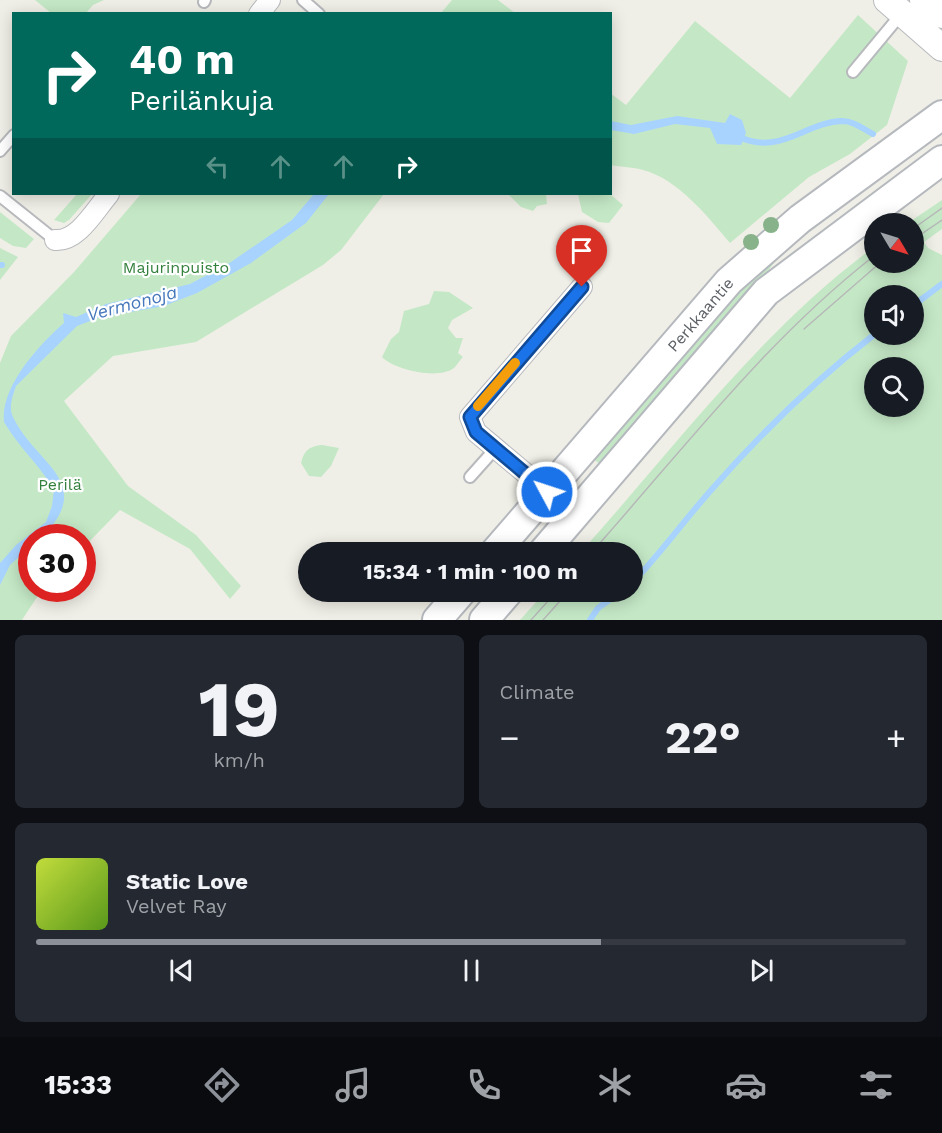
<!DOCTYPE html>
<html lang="en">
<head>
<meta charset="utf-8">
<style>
	body { margin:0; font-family:"Work Sans",sans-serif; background:#242831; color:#f1f3f6; height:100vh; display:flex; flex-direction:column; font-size:22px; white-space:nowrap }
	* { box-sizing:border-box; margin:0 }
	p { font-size:20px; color:#9ea1a6 }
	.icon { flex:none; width:33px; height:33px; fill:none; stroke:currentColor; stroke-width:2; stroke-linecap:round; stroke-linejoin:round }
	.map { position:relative; height:620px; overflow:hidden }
	.panel { display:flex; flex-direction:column; gap:15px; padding:15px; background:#0d0f14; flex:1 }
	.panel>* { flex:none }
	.hud { position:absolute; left:12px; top:12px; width:600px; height:183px; border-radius:0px; box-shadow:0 3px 15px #0003; background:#00695c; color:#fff; overflow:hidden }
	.needle { width:39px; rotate:128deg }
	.tools { position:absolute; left:864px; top:213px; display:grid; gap:12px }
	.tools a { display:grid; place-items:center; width:60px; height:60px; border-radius:50%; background:#171b24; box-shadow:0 3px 15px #0003; font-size:30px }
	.speed { position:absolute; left:18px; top:524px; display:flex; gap:12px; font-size:30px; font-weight:700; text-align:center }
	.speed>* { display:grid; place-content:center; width:78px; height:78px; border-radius:50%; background:#171b24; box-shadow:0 3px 15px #0003; line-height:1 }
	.speed .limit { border:9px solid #d22; background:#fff; color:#111 }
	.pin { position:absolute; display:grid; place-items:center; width:51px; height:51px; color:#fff; margin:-62px -26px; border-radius:50% 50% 50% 0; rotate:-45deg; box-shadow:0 0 6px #0007 }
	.pin .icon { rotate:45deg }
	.me { position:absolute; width:66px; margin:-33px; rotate:310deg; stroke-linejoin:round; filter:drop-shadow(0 0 4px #0008) }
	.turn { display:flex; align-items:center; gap:21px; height:126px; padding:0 18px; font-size:27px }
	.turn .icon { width:78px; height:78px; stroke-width:2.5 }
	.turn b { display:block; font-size:42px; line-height:51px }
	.lanes { display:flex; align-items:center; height:57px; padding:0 18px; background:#0003; justify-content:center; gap:30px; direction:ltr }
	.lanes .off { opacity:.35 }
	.big { font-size:45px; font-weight:700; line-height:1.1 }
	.panel .tile { flex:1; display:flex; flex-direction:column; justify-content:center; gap:9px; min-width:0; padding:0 21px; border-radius:9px; background:#242831 }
	.panel .dial { align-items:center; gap:0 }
	.dial b { font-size:78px; line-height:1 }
	.song { display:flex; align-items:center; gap:18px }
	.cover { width:72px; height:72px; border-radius:9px; background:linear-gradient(135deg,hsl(70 70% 55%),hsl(90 70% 35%)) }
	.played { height:6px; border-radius:3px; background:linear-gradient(90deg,#8c9099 65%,#363941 65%) }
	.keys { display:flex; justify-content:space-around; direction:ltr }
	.heat { display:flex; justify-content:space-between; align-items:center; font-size:33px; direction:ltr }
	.panel .tiles { flex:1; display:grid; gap:15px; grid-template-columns:1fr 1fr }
	.tile:last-child { grid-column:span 2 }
	.trip { position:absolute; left:298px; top:542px; width:345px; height:60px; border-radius:30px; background:#171b24; box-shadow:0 3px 15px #0003; font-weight:700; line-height:60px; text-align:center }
	.menu { display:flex; height:96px; justify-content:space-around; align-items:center; background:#090b0e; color:#9ea1a6 }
	.menu .icon { width:42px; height:42px }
	.menu .on { color:#8c9099 }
	.menu b { font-size:27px; color:#f1f3f6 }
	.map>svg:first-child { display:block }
	.green { fill:#c4e8c6; fill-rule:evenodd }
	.water { fill:#a8d3ff }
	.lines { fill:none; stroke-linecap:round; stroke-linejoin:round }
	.stream { stroke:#a8d3ff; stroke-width:6 }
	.service-casing { stroke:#b7b9bd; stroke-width:14 }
	.minor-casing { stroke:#b7b9bd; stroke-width:22 }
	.tertiary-casing { stroke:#b7b9bd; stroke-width:28 }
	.secondary-casing { stroke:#b5b9be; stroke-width:32 }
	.service { stroke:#fff; stroke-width:10 }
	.minor { stroke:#fff; stroke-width:20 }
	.tertiary { stroke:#fff; stroke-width:26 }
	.secondary { stroke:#fff; stroke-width:28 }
	.tram { stroke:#b7b8b8; stroke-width:1.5 }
	.tree { fill:#88b28a }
	.route-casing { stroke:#114b97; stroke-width:15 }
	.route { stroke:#1a73e8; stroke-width:10 }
	.slow { stroke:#f59e0b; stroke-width:10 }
	.labels { text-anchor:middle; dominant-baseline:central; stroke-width:4.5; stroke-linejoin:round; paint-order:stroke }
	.park-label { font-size:16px; fill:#33813d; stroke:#fff }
	.street-label { font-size:16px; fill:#5e6267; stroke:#fff }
	.water-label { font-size:18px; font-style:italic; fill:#4677bc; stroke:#fff }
</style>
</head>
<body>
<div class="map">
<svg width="942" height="620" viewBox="0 0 942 620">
	<rect width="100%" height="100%" fill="#f0efe7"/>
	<!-- green -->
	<path class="green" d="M35,0H104L93,5L86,13H51Z
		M452,0H498L515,13H441Z
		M858,15L908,61L887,125L850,154L809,177L730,243C708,217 678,179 643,170C633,167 621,167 611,165L610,93L626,105L695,21L790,98Z
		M77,194H92L69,220L64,223L54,220Z
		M141,194H384L341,250L323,265L196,342L113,356L64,401L128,486L196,535L241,586L230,599L190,549L120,510L83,548L82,537H32V588H43L22,620H0V363L11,336L74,272Z
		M508,194H546L547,204L537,206L533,211L521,207Z
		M578,194H610L623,205L609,223L598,222L582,212Z
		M850,200L779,256L756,287L602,466L591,457L770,256Z
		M942,200V229L924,242L928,248L942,255V620H520L546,591H633V552H581C675,447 760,331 874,247V262H914V224L908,223ZM874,296H914V334H874ZM874,368H914V406H874Z
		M0,212L34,239L26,248L13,246L0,238Z
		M0,248L18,257L0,280Z
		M434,291L449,292L473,308L452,320L448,328L456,338H463L458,353L463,357C460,360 457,365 454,368C439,380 394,370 382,357L391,339L399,332L404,311L429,304Z
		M322,445L339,448L331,466L321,477L309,476L301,463C304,450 310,446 322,445Z"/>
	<!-- water -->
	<path class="water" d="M730,114L742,120L746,133L741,145L717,144L710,128L675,124L634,134L611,130V121L631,125L677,116L725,123Z
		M314,194H329L306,223L251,263L197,293L164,306L98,318L77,326L16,386C13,395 8,408 13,417C35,464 97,482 42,537H32L31,546L10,565L0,585V563L16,545L46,522L52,506L54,489C39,465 18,446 4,422C0,386 41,343 64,323L63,313L76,317L106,304L190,284L228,264L292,220Z"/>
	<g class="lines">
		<!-- stream -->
		<path class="stream" d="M737,136C780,157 805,122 842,121C854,121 863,129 873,134
			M0,265H2
			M914,305L942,284
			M633,582C662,552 685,519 713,488C764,430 814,381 875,334
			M590,620L598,608L622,591"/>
		<defs>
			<path id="service" d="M303,0L319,14
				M204,2L205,0
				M853,72L902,13
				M0,151L14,135
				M0,196L55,240
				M470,477L495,449"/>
			<path id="minor" d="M259,14L270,0
				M55,240C78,242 95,210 109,194
				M574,514L476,432L470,417L582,287"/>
			<path id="tertiary" d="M887,0L942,48
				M923,0L942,15"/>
			<g id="secondary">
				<path id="s1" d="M495,552L729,281L800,219L942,115"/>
				<path d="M543,552L766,292L942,160"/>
				<path d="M437,620L462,591"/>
				<path d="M484,620L509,591"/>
			</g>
		</defs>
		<!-- service casing -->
		<use href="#service" class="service-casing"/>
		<!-- minor casing -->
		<use href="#minor" class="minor-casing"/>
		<!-- tertiary casing -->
		<use href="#tertiary" class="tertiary-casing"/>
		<!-- secondary casing -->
		<use href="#secondary" class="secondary-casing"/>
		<!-- service -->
		<use href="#service" class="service"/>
		<!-- minor -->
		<use href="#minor" class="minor"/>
		<!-- tertiary -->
		<use href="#tertiary" class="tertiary"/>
		<!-- secondary -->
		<use href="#secondary" class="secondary"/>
		<!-- tram -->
		<path class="tram" d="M914,228L942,208
			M914,239L942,220
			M804,329L881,262
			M592,552C682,451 767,339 874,256
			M531,620L557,591
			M543,620L569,591"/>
	</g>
	<!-- trees -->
	<g class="tree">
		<circle cx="771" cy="225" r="8"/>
		<circle cx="751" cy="242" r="8"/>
	</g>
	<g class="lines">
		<defs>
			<path id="route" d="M547,492L476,432L470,417L582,287"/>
		</defs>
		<!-- route casing -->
		<use href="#route" class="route-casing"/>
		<!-- route -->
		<use href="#route" class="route"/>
		<!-- slow -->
		<path class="slow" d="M478,406L515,363"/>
	</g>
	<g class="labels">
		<!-- park labels -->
		<g class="park-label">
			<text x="176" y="267">Majurinpuisto</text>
			<text x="60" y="484">Perilä</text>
		</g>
		<!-- street labels -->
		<g class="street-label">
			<text stroke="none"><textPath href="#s1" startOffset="314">Perkkaantie</textPath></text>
		</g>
		<!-- water labels -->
		<g class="water-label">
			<text transform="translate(132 303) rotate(-15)">Vermonoja</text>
		</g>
	</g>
</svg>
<div class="tools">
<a><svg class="needle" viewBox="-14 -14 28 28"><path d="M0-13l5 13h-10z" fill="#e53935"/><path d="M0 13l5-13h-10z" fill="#9ea1a6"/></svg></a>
<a><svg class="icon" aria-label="sound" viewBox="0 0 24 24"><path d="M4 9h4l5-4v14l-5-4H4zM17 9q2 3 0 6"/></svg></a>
<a><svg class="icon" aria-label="search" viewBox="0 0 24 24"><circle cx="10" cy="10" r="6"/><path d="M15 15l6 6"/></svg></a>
</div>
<div class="speed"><div class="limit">30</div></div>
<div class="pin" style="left:582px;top:287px;background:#d93025"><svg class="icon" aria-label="arrive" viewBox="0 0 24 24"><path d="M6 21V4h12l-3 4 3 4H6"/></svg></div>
<svg class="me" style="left:547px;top:492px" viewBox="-20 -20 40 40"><circle r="17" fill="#1a73e8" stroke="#fff" stroke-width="3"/><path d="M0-11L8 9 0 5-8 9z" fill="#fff"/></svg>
<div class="trip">15:34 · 1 min · 100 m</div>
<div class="hud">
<div class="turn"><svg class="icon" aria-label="right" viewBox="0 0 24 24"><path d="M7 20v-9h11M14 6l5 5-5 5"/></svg><div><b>40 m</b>Perilänkuja</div></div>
<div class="lanes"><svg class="icon off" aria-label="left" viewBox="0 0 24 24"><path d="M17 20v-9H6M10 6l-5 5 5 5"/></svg><svg class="icon off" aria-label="ahead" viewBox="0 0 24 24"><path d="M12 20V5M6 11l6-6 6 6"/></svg><svg class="icon off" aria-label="ahead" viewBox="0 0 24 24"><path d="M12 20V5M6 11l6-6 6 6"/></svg><svg class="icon" aria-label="right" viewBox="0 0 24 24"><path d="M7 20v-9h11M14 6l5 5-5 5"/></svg></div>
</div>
</div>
<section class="panel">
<div class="tiles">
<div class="tile dial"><b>19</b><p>km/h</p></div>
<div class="tile"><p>Climate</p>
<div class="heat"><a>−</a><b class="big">22°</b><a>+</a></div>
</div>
<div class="tile">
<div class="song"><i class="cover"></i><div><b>Static Love</b><p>Velvet Ray</p></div></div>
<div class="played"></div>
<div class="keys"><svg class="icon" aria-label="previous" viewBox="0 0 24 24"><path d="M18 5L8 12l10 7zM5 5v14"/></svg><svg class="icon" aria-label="pause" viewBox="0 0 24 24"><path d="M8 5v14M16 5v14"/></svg><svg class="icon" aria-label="next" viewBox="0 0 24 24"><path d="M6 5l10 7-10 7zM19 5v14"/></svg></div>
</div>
</div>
</section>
<nav class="menu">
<b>15:33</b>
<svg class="icon on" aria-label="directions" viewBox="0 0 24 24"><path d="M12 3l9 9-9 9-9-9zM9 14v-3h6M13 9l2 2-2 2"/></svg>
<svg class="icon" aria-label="music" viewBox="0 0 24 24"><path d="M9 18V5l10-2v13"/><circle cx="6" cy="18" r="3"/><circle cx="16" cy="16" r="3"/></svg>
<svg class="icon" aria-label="phone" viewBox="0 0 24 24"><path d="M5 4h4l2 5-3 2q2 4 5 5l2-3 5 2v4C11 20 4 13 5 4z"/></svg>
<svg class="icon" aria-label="climate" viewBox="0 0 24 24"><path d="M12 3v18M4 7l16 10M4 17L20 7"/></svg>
<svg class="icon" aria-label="car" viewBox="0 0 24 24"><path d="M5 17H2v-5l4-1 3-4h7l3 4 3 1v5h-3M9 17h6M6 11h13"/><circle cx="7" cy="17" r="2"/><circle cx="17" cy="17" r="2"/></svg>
<svg class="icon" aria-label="filters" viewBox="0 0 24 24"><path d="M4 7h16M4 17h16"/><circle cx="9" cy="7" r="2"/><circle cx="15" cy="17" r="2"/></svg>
</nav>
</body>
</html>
